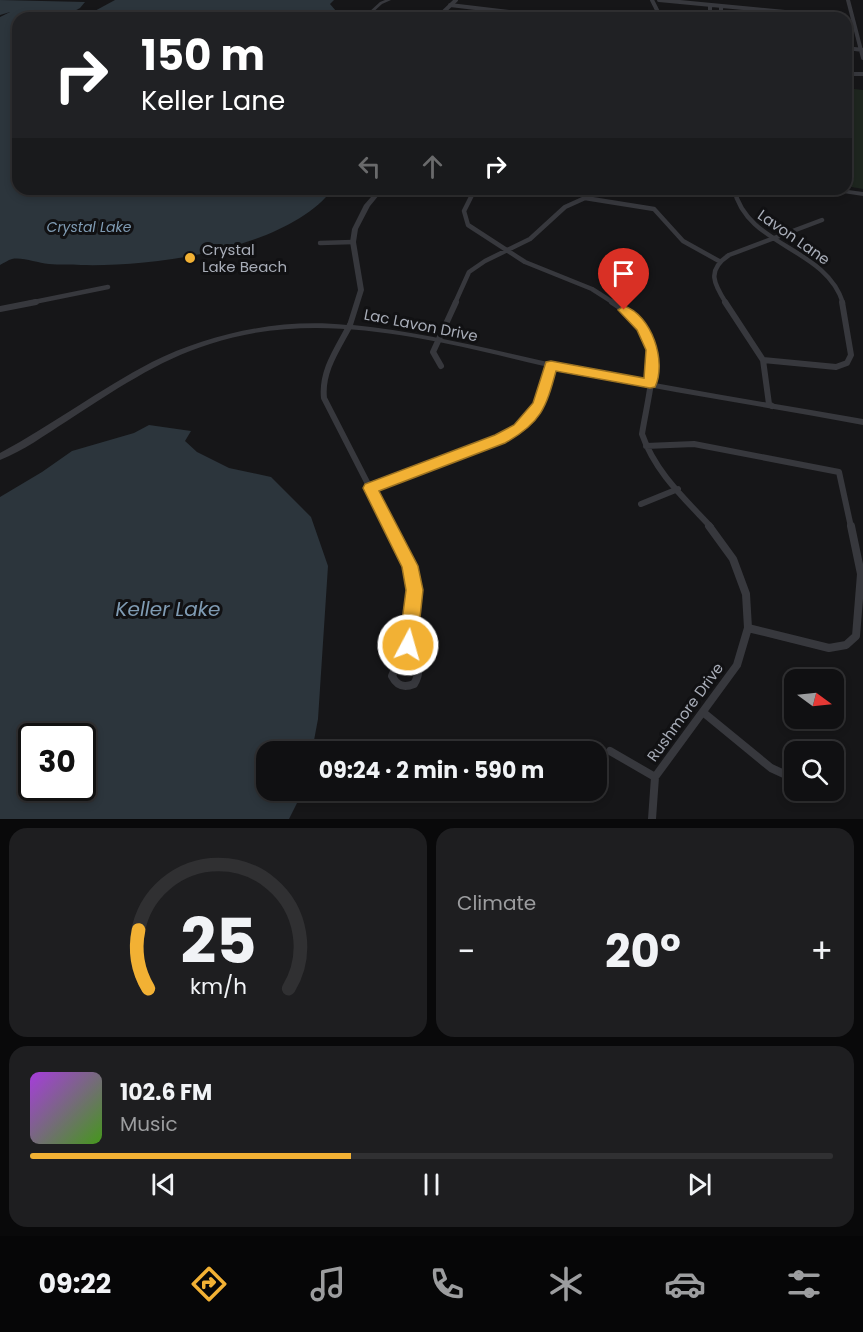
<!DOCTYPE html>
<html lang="en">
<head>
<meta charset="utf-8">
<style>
	body { margin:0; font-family:Poppins,sans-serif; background:#1e1e20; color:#f1f3f6; height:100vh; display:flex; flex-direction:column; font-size:22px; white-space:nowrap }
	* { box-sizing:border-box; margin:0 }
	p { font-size:20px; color:#9c9d9f }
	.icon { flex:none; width:33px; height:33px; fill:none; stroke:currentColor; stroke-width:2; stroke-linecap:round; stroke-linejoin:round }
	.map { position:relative; height:819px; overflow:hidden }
	.drawer { display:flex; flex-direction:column; gap:9px; padding:9px; background:#09090a; flex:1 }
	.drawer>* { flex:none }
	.top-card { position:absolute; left:12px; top:12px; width:840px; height:183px; border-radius:18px; box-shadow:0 3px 9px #0003,0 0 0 2px #303032; background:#202124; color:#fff; overflow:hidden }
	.needle { width:39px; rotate:105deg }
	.tools { position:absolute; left:784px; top:669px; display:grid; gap:12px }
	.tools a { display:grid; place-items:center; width:60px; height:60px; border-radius:12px; background:#101012; box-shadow:0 3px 9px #0003,0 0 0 2px #303032; font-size:30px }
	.speed { position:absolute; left:18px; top:723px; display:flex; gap:12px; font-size:30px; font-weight:700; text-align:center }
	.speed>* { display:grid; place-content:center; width:78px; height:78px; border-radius:50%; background:#101012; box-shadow:0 3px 9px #0003,0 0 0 2px #303032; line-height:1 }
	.speed .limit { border:3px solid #111; border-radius:9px; background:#fff; color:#111 }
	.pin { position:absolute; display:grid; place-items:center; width:51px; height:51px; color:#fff; margin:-62px -26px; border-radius:50% 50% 50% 0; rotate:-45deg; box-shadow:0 0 6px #0007 }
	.pin .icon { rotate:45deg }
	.me { position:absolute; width:66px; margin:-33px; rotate:6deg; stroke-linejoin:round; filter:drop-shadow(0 0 4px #0008) }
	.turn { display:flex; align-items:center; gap:21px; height:126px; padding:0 30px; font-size:27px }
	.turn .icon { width:78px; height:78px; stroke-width:2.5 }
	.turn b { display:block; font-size:42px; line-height:51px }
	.lanes { display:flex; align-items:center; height:57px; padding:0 30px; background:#0003; justify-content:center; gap:30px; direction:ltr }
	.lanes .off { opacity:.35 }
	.big { font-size:45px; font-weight:700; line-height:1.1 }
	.drawer .widget { flex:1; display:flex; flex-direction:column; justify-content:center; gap:9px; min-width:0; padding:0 21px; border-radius:18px; background:#1e1e20 }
	.drawer .dial { align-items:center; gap:0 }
	.dial svg { height:156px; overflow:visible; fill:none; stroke:#303032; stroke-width:7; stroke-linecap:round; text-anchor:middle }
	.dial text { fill:#f1f3f6; stroke:none }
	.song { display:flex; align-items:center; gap:18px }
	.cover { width:72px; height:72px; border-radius:9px; background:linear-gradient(135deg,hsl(280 70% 55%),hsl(100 70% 35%)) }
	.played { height:6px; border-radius:3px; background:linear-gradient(90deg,#f2b134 40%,#303032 40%) }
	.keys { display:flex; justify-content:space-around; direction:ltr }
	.heat { display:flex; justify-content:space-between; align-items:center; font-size:33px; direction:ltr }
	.drawer .tiles { flex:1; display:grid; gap:9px; grid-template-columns:1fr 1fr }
	.widget:last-child { grid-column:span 2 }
	.trip { position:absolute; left:256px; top:741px; width:351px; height:60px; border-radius:18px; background:#101012; box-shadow:0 3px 9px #0003,0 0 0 2px #303032; font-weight:700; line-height:60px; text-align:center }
	.tabs { display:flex; height:96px; justify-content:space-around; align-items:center; background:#060607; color:#9c9d9f }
	.tabs .icon { width:42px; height:42px }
	.tabs .selected { color:#f2b134 }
	.tabs b { font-size:27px; color:#f1f3f6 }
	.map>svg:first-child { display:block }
	.green { fill:#1e261f }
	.water { fill:#2c353c; fill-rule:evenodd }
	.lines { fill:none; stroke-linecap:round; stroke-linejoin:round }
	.minor-far3 { stroke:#37383d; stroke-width:4 }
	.minor-far2 { stroke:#37383d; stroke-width:4.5 }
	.minor-far1 { stroke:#37383d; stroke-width:6 }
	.minor { stroke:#37383d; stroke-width:8 }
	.tertiary { fill:#37383d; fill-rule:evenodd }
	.route { fill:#f2b134; stroke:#9d7322; stroke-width:1.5 }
	.poi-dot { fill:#f2b134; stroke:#111113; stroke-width:2 }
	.labels { text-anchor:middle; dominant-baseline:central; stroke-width:6; stroke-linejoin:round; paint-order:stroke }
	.far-water-label { font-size:14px; font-style:italic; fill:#7f9bb3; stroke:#111113 }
	.street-label { font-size:15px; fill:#a8adb8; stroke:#111113 }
	.poi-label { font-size:15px; fill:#a8adb8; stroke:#111113; text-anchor:start }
	.near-water-label { font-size:20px; font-style:italic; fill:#7f9bb3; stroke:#111113 }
</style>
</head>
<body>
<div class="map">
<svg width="863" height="819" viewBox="0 0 863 819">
	<rect width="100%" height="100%" fill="#161618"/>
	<!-- green -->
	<path class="green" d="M846,88L863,90V189L846,186V144H850L846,125Z"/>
	<!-- water -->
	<path class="water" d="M0,0L85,2L80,8L69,14L72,16L91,13L115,0H334L330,4L342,18H18V189H333C286,250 153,267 81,265C70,264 59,265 49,264C37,263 23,257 12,259C8,260 4,263 0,265V17L10,12L0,15Z
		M149,425L191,431L185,441L197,452L229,468L271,477L311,517L328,566L318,719L312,751L267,752V790L303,791L289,819H0V497L42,472L72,451L134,433ZM32,736H82V788H32Z"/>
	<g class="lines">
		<!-- minor-far3 -->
		<path class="minor-far3" d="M652,0L661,18
			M659,0L785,12L794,18
			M848,0L863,58
			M450,5L509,12
			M710,5V12L721,13V6
			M574,17L582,18
			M437,18L456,0
			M846,48L863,50
			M846,74H863"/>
		<!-- minor-far2 -->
		<path class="minor-far2" d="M475,189L464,211L468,225L525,262L592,289L614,303
			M734,189C747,247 826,247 843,303
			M320,243L353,242
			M29,303L108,287
			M455,303L469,272L485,261L530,239L565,207L585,198L654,209L683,241L719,261
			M726,303C714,284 706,270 729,255L822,220"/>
		<!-- minor-far1 -->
		<path class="minor-far1" d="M612,302C628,312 650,329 653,350C656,368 645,414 642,434C655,472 684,498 711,527
			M725,302L763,360L769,404L772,406
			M0,309L36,302
			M350,325C338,348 321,371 324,398L390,527
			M763,360L836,367L847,363L851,355L842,302
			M441,366L433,352L456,302
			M646,446L694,444L839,472L851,527
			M370,488L500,439C535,419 541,403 551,365
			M641,504L678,489"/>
		<!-- minor -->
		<path class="minor" d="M389,526L410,566L414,590L408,645
			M748,628L829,648L846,645L856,636L861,574L851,526
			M408,645C416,658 423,670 414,684C404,688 397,686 392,676L402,652Z
			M704,713L771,768L795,779
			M610,751L655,777
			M652,819L655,777L737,665L748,628L746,594L733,559L709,526"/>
		<!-- tertiary -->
		<path class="tertiary" d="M385,0H391L382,4L371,14V18H367L368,13L380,2Z
			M378,189H384L370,206L358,229L356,242L364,290L353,325C432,333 508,354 585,370C677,388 770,403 863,419V425C772,408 681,394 590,376C467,351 335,303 210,344C158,360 112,392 67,421C45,435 23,451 0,460V453C52,425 100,389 152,362C211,333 281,318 347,325L358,290L350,242L352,229L364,205Z
			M827,189H841L863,192V196L830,191Z"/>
	</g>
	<!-- route -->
	<path class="route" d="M624,306C652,315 667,362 655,387L650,388L556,371C546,408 541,423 505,443L379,491L418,566L423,590L417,645L414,651L408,653L402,651L399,645L406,590L402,567L363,488L365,484L495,435L514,425L533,403L546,362L551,361L644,378L646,350L637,330L618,310Z"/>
	<!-- markers -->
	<circle class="poi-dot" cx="190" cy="258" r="6"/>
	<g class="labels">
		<!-- far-water labels -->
		<g class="far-water-label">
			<text x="89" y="227">Crystal Lake</text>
		</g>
		<!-- street labels -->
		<g class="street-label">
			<text transform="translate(794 237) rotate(35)">Lavon Lane</text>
			<text transform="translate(421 325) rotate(11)">Lac Lavon Drive</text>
			<text transform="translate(685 712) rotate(-54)">Rushmore Drive</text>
		</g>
		<!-- poi labels -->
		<g class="poi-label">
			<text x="202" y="249">Crystal<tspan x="202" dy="17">Lake Beach</tspan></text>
		</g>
		<!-- near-water labels -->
		<g class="near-water-label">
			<text x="168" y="609">Keller Lake</text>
		</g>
	</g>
</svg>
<div class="tools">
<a><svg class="needle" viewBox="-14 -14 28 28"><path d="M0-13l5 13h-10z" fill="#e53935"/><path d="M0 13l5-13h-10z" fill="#9c9d9f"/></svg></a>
<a><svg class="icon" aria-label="search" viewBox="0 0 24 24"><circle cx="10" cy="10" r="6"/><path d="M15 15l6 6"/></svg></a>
</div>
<div class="speed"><div class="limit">30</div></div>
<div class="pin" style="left:624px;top:310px;background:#d93025"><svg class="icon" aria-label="arrive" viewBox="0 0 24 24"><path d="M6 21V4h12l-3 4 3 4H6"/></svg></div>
<svg class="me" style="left:408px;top:645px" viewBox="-20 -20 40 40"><circle r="17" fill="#f2b134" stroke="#fff" stroke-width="3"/><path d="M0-11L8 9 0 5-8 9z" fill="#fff"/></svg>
<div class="trip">09:24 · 2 min · 590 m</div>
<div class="top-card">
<div class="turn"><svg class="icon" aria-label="right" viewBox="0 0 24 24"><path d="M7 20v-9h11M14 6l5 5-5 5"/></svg><div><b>150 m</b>Keller Lane</div></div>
<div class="lanes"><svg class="icon off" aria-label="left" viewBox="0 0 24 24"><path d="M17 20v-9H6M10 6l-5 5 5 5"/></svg><svg class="icon off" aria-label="ahead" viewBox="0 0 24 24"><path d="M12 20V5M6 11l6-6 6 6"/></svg><svg class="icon" aria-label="right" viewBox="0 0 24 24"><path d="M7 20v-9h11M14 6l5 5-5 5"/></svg></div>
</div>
</div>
<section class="drawer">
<div class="tiles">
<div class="widget dial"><svg viewBox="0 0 100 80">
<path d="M14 69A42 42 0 1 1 86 69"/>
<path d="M14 69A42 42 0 0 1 9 39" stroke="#f2b134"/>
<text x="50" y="56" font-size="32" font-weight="700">25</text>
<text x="50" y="72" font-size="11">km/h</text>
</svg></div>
<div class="widget"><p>Climate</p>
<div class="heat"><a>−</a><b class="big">20°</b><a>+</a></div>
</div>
<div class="widget">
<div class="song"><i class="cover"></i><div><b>102.6 FM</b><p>Music</p></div></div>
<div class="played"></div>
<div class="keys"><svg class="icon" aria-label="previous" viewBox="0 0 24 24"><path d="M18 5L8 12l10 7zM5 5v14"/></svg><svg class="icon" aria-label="pause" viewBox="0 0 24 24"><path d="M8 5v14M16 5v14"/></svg><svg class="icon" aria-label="next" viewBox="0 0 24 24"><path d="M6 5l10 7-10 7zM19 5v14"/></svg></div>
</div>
</div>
</section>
<nav class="tabs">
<b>09:22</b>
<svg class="icon selected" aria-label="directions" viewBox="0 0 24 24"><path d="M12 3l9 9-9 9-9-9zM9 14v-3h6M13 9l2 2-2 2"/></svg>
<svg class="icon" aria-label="music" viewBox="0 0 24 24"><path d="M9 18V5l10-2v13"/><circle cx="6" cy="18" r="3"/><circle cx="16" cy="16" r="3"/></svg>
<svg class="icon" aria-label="phone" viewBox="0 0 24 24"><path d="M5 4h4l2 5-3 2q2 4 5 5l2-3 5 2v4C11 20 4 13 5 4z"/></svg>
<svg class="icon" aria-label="climate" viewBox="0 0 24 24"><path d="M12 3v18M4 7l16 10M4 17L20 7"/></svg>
<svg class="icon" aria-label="car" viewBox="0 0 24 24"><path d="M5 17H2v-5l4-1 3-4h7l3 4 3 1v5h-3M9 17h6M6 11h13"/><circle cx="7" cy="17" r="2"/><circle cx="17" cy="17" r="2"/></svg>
<svg class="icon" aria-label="filters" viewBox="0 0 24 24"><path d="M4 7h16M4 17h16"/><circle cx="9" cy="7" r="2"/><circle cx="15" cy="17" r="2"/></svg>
</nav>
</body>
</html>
